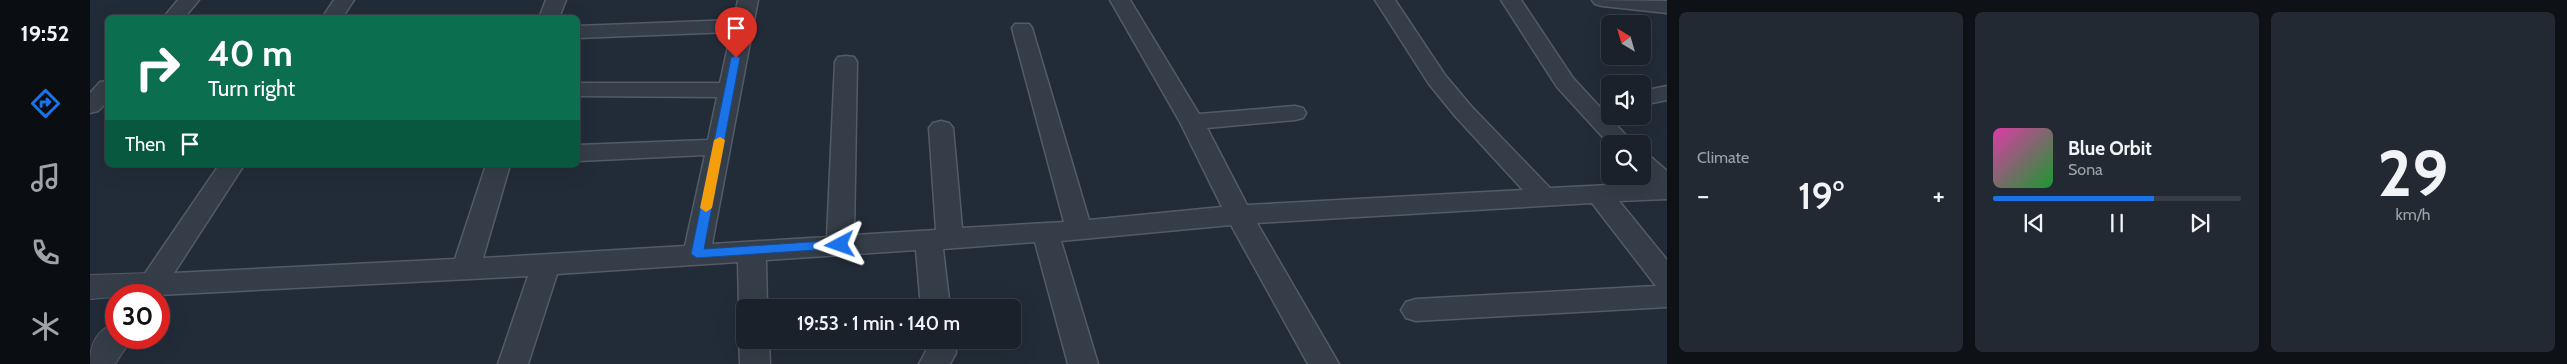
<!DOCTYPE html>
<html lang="en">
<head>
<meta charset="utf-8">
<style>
	body { margin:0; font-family:Cabin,sans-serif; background:#232932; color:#f1f3f6; height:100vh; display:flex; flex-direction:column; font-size:19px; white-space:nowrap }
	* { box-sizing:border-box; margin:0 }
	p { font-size:16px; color:#9fa3a8 }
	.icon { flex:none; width:28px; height:28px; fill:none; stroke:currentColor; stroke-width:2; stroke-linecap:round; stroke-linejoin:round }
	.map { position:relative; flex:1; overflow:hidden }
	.drawer { display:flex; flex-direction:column; gap:12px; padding:12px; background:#0e1217; width:900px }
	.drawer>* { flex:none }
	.top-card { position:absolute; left:15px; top:15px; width:475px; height:152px; border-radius:8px; box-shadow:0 5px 20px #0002,0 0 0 1px #383e47; background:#0b6e4f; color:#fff; overflow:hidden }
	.needle { width:32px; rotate:323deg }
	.buttons { position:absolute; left:1511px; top:15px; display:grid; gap:10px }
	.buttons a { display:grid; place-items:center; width:50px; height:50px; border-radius:8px; background:#1a212a; box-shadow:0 5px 20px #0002,0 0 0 1px #383e47; font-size:25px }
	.speed { position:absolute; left:15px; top:284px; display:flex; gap:10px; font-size:25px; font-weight:700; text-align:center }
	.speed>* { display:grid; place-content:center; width:65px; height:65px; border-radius:50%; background:#1a212a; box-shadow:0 5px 20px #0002,0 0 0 1px #383e47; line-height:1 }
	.speed .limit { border:8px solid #d22; background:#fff; color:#111 }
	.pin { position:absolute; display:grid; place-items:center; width:42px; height:42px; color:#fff; margin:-51px -21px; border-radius:50% 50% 50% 0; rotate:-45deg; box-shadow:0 0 5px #0007 }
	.pin .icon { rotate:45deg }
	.me { position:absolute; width:55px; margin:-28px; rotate:266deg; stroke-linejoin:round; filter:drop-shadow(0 0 4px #0008) }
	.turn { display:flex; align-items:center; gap:18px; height:105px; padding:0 20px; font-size:22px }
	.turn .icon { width:65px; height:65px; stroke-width:2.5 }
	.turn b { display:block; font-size:35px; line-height:42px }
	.then { display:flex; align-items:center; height:48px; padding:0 20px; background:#0003; gap:10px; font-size:19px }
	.big { font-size:38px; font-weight:600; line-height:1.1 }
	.drawer .widget { flex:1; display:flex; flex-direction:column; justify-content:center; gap:8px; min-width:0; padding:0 18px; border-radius:8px; background:#232932 }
	.drawer .dial { align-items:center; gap:0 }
	.dial b { font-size:65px; line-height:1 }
	.song { display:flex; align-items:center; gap:15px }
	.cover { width:60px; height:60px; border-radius:8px; background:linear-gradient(135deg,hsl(320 70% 55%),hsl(130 70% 35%)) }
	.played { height:5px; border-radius:2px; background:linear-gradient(90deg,#1a73e8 65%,#383e47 65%) }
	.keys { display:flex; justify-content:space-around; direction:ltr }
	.heat { display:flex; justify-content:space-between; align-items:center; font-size:28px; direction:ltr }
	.drawer .tiles { flex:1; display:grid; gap:12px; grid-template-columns:repeat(3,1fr) }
	.trip { position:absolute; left:646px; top:299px; width:285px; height:50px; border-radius:8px; background:#1a212a; box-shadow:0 5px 20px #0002,0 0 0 1px #383e47; font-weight:600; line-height:50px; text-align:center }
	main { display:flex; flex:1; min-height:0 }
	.tab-bar { display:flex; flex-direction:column; width:90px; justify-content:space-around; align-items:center; background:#0a0d11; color:#9fa3a8 }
	.tab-bar .icon { width:35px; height:35px }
	.tab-bar .selected { color:#1a73e8 }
	.tab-bar b { font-size:22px; color:#f1f3f6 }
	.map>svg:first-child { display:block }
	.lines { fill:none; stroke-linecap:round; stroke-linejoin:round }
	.minor-casing { stroke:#535c66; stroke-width:3 }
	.tertiary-casing { stroke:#535c66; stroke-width:2 }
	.minor { fill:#353e48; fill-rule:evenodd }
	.tertiary { fill:#353e48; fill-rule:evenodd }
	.route { fill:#1a73e8; stroke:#114b97 }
	.slow { fill:#f59e0b }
</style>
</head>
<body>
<main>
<nav class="tab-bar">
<b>19:52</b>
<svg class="icon selected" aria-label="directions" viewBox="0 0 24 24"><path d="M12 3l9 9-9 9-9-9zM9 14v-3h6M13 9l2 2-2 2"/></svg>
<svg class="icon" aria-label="music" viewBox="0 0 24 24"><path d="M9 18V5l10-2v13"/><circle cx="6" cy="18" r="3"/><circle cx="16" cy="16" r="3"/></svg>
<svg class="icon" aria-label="phone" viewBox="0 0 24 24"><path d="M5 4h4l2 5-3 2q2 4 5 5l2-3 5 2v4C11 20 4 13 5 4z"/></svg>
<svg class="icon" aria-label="climate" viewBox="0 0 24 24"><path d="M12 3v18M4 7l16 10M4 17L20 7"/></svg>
</nav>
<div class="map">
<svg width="1577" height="364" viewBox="0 0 1577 364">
	<rect width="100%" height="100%" fill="#222c38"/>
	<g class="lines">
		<defs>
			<path id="minor" d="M88,0H109L94,18H73Z
				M244,0H264L252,18H232Z
				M456,0H476L469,18H449Z
				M648,0H668L622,244L737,237L745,62L748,57L756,56L764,57L767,62L764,235L846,230L839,128L843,123L851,121L859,123L863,128L872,228L974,222L922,28L925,24H939L942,28L999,220L1132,207L1090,122L1020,0H1040L1109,114L1205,106L1213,108L1216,113L1213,118L1205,120L1117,128L1157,205L1433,190L1365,116L1339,84L1285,0H1305L1355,75L1381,106L1460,188L1559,183L1552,176V155L1561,157L1577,171V199L1529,201L1577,260V307L1326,321L1316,318L1311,310L1316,302L1326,299L1566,286L1502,203L1167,223L1249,364H1218L1141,225L971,241L1008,364H978L945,242L853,249L860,308H831L826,250L676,260L677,308H655V317L649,308L648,262L467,274L438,364H408L438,276L69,295L51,293L47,285L129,165H154L84,273L365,259L396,165H420L393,258L595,246L615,155L488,161V145L618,140L627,97L488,96V83H630L641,32L488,38V26L644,20Z
				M1411,0H1431L1483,78L1544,144L1520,145L1467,87Z
				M1502,0L1577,1V13L1512,6L1505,4Z
				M18,81V101L8,111L0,113V93L10,82Z
				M1577,86V100L1552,105V91Z
				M653,331L655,340H679L680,364H650L649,340Z
				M835,340H865L866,353L860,364H829L836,351Z"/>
			<path id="tertiary" d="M61,273L72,277L77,285L72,293L0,299V275Z
				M26,323V338H42L25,364H0C0,344 6,330 26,323Z"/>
		</defs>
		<!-- minor casing -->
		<use href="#minor" class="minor-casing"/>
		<!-- tertiary casing -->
		<use href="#tertiary" class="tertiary-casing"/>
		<!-- minor -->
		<use href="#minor" class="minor"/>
		<!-- tertiary -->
		<use href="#tertiary" class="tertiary"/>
	</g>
	<!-- route -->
	<path class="route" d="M646,55L650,58L614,249L750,240L755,241L756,245L755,248L607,258L601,254L641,58Z"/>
	<!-- slow -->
	<path class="slow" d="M630,137L635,140L622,208L616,212L610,208L624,140Z"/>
</svg>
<div class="buttons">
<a><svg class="needle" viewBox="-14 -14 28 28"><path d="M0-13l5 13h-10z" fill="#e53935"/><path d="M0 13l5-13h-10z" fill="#9fa3a8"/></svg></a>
<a><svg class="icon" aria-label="sound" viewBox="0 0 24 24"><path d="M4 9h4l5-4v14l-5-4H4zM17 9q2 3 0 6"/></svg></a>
<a><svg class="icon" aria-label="search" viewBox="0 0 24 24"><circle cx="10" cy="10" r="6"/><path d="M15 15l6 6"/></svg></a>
</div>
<div class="speed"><div class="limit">30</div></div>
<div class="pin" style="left:646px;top:58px;background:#d93025"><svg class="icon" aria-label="arrive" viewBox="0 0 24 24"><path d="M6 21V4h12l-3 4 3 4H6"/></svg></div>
<svg class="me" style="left:750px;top:245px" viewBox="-20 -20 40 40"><path d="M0-17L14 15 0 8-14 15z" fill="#1a73e8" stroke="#fff" stroke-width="4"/></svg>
<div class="trip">19:53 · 1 min · 140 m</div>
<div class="top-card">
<div class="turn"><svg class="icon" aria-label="right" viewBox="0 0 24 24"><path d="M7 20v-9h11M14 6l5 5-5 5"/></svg><div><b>40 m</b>Turn right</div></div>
<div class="then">Then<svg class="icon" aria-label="arrive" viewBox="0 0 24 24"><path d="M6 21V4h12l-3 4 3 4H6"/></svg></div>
</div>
</div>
<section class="drawer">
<div class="tiles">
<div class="widget"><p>Climate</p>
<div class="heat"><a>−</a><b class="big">19°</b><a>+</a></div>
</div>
<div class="widget">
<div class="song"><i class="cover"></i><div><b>Blue Orbit</b><p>Sona</p></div></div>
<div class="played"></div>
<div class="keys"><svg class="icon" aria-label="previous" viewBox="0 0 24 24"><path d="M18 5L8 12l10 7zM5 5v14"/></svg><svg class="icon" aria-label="pause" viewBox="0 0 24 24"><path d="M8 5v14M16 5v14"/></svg><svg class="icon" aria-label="next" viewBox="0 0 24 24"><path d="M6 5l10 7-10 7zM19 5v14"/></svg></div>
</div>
<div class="widget dial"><b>29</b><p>km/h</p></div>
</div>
</section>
</main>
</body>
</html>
